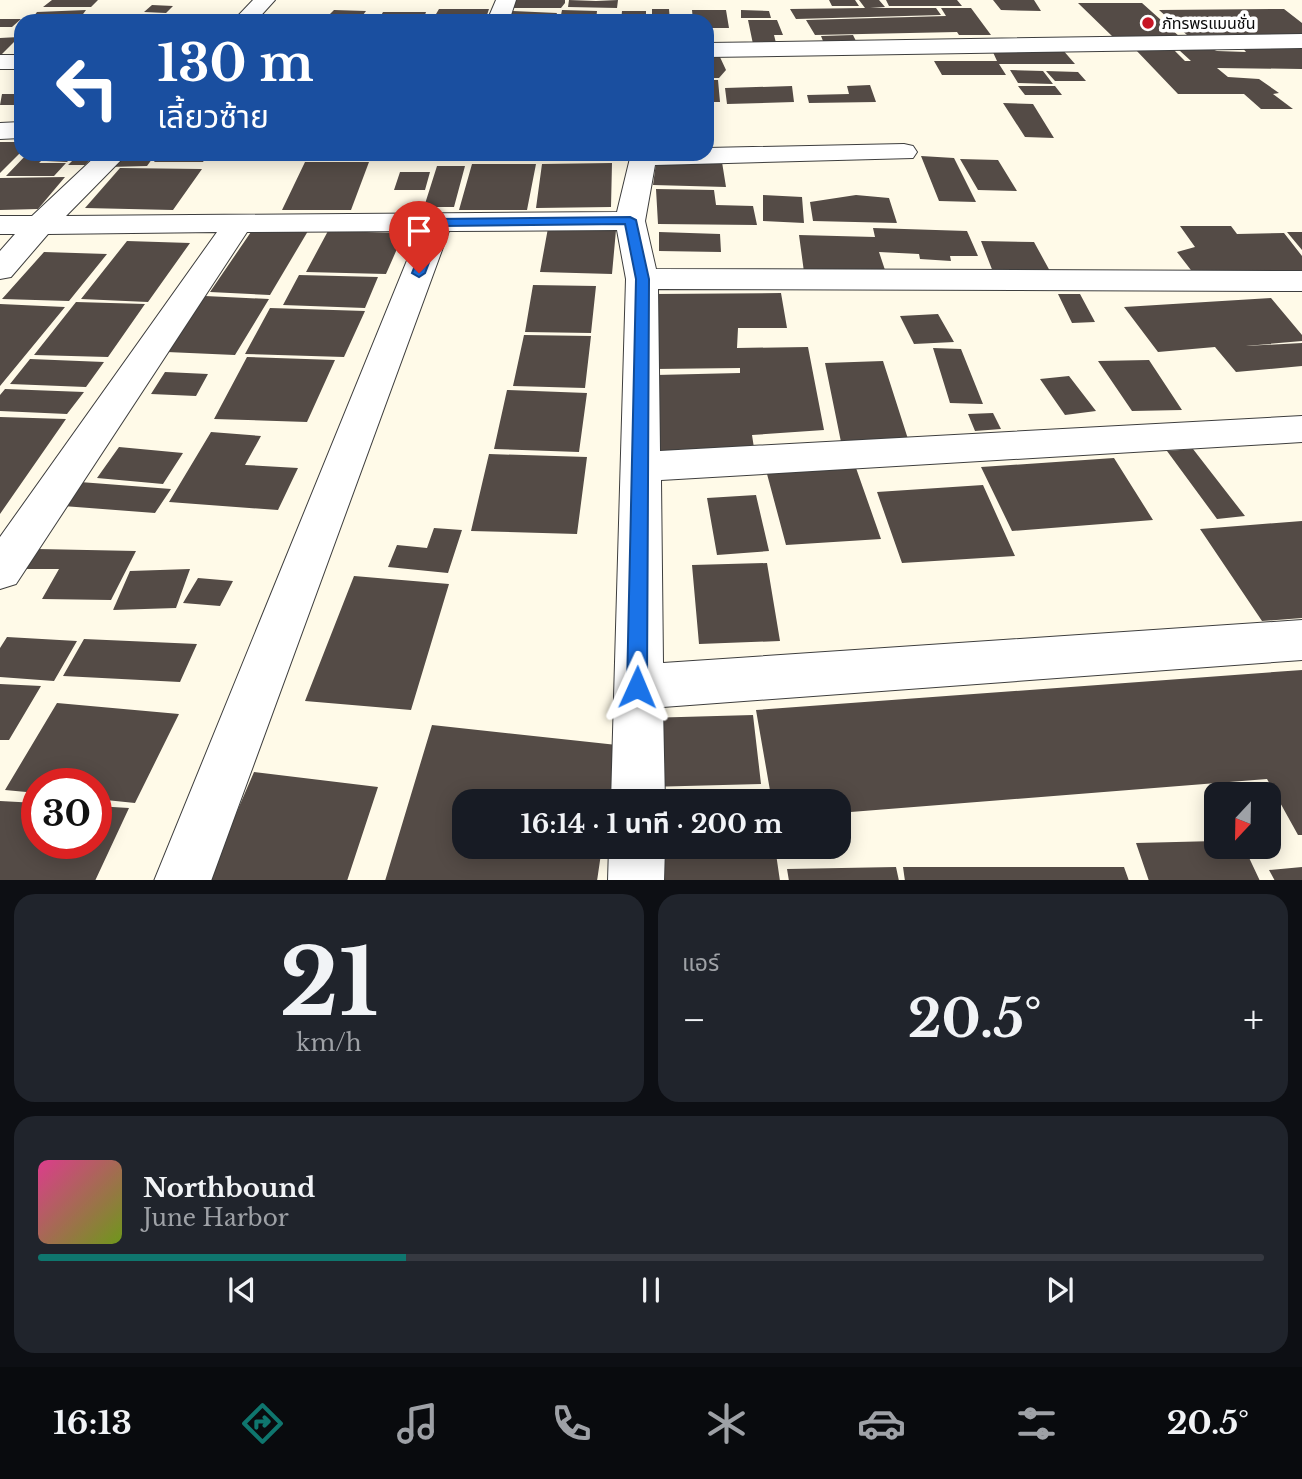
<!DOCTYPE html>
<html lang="th">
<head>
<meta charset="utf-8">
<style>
	body { margin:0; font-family:"Libre Baskerville","Noto Sans Thai",serif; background:#20242c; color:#f1f3f6; height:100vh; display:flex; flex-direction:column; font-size:26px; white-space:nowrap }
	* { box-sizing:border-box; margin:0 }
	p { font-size:23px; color:#9ea1a6 }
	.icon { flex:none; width:38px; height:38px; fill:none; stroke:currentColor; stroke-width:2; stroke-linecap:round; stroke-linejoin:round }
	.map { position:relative; height:880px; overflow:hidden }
	.drawer { display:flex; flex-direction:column; gap:14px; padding:14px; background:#0d0f14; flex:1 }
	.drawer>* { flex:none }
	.top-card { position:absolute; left:14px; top:14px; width:700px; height:147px; border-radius:21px; box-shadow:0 4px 18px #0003; background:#1a4fa0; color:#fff; overflow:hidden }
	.needle { width:46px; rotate:202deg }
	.controls { position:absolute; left:1204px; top:782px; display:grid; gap:14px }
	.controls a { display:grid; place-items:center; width:77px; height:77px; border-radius:14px; background:#171b24; box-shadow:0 4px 18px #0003; font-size:35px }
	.speed { position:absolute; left:21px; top:768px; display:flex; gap:14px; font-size:35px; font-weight:700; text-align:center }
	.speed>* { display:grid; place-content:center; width:91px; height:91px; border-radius:50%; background:#171b24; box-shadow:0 4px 18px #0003; line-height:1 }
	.speed .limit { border:10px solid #d22; background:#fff; color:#111 }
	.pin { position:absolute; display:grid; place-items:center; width:60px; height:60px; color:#fff; margin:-72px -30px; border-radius:50% 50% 50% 0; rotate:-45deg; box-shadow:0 0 7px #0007 }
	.pin .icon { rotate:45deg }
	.me { position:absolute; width:77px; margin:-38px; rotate:1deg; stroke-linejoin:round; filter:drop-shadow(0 0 5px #0008) }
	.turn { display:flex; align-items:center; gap:24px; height:147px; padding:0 28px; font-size:32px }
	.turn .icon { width:91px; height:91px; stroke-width:2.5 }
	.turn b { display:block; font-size:49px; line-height:60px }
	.big { font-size:52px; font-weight:700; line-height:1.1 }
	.drawer .card { flex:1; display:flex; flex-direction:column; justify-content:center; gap:10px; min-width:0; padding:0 24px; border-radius:21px; background:#20242c }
	.drawer .dial { align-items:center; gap:0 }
	.dial b { font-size:91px; line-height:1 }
	.song { display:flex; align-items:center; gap:21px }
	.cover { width:84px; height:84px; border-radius:10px; background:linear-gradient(135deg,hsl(330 70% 55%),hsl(80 70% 35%)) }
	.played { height:7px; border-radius:4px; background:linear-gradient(90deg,#0f766e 30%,#363941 30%) }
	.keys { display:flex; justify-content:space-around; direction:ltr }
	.heat { display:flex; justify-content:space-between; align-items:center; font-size:38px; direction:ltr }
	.drawer .tiles { flex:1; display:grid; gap:14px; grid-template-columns:1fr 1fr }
	.card:last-child { grid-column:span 2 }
	.trip { position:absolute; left:452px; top:789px; width:399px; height:70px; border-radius:21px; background:#171b24; box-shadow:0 4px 18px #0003; font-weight:700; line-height:70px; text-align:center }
	.menu { display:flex; height:112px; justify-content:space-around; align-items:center; background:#090b0e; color:#9ea1a6 }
	.menu .icon { width:49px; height:49px }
	.menu .selected { color:#0f766e }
	.menu b { font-size:32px; color:#f1f3f6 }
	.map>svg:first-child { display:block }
	.building { fill:#544b46 }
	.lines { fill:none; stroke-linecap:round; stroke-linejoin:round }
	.minor-casing { stroke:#3e3e3e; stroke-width:2 }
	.minor { fill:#fff; fill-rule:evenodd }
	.route { fill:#1a73e8; stroke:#114b97; stroke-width:2 }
	.poi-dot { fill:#c71625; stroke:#fff; stroke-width:2.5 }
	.labels { text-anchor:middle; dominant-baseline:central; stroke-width:7; stroke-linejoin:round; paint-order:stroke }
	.far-poi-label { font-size:16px; fill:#0b0b0b; stroke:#fff; text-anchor:start }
</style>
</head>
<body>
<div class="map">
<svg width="1302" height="881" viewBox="0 0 1302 881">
	<rect width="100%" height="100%" fill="#fffae8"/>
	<!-- building -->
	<path class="building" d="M52,0H98L91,7H43Z
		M513,0H565V3L561,8H511Z
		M569,0L596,1L618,0L617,8L568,7Z
		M829,0H855L859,6H832Z
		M859,0H879L885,7L870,8H936L941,15L796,19L790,9L865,8Z
		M886,0H957L962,6H889Z
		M993,0H1034L1041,11L1001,10Z
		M1078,3H1142L1180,37H1113Z
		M152,5L173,6L166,13L144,12Z
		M941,8H971L991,35H959L957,32L815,35L806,20L946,16Z
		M439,9H489L487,15L436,14Z
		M652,9H669L670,21H652Z
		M1284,9L1302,23V34L1187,35L1159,10Z
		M86,10L78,21H30L37,12Z
		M334,10L366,11L363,15L330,14Z
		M562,10L597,11L596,21L560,20Z
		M692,10H726L729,28H707V21H693Z
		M741,10L769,11L771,18H741Z
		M513,11L557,13L554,21H508Z
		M622,11H646V21H621Z
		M383,12H426L423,21H378Z
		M264,14H303L298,21H259Z
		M308,15L353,16L350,21H304Z
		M429,17L492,18L491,21H427Z
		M0,19H21L12,27H0Z
		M748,20H777L783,35H774L776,43L753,44Z
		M853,35L856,41H823L821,36Z
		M19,37L0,56V38Z
		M1241,46H1302V69L1217,68L1228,77L1259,79L1279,93L1273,94L1293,109H1261L1244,94H1178L1134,48H1172L1185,61H1191L1179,50L1209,48L1217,51L1246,52Z
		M1062,49L1075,64H999L1006,75H942L934,61H997L992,50Z
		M707,55H719L726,70L719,78H707Z
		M1010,70L1043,71L1053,84L1018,83Z
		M1046,71L1078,72L1086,81H1055Z
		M707,80H718L720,102H707Z
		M870,85L876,102L809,103L807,95L849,94L847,86Z
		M792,86L794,102L727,104L725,88Z
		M1018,86H1055L1062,95H1025Z
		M2,94H21V100L16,105H0Z
		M1003,103L1033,104L1054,138L1025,137Z
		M0,142H21V152L0,173Z
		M27,154H48L39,163H66L54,176H6Z
		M53,154H75L67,162L46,161Z
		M79,154H96L85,165H68Z
		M160,154H208L203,162H154Z
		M298,154H362L360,160H295Z
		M366,154H396L394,160L364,159Z
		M452,154H476L474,161H450Z
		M117,155H155L147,166L108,167Z
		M921,156L954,158L976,202L939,201Z
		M960,159L998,160L1017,191L978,190Z
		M305,162H369L351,210H282Z
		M722,162L726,187L653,185L656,163Z
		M612,163L611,207L536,208L542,164Z
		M472,164H536L527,210H459Z
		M437,166H465L454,207H424Z
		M120,168L202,169L173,210L85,208Z
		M400,172H430L425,190H394Z
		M65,177L38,209L0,210V178Z
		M656,189L714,190L716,205L753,206L757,225L658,224Z
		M763,195L802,197L804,223L763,221Z
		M856,195L889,198L897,223L813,221L810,202Z
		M1180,226H1231L1237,234L1284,233L1302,256V272L1194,274L1177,252L1195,247Z
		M548,228L616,230L612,274L540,272Z
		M873,228L967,231L978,256H950L951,261L920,259L919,254L879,252L885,270L804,272L799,235L875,237Z
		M253,229L308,231L270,295L210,292Z
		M328,231L404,233L386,274L306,272Z
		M659,232L720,234L721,252L659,251Z
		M1287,232H1302V250Z
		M127,241L190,243L148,302L81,299Z
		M981,241L1034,242L1051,273L993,272Z
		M44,252L107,254L69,301L2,299Z
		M299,275L378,277L365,308L283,305Z
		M533,285L596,286L591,333L525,332Z
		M781,293L787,328H738L737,348L808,347L824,430L752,435L754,448L654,451L656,375L740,373V368L654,369L655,294Z
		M1058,294H1080L1095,322L1072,323Z
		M205,296L269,299L235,355L167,352Z
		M1271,298L1302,335V341L1246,346L1302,343V366L1236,372L1215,347L1158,352L1124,307Z
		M76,302L145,304L108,357L34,355Z
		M0,304L65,307L0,386Z
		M270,308L365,311L344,357L245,354Z
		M938,314L954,342L914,344L900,316Z
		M524,335L591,336L585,388L513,386Z
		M933,348L961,349L983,404L950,403Z
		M247,357L335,360L307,422L214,419Z
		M30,359L104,362L86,387L10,384Z
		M1149,360L1182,410L1132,411L1098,361Z
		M883,361L908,439L841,442L825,363Z
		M165,372L208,374L196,396L151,394Z
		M1069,376L1096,411L1065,415L1040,379Z
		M5,389L84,392L67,414L0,411V395Z
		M507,390L587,393L579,452L494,449Z
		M993,413L1001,429L975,431L968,414Z
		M0,417L66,419L0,514Z
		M211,432L261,436L245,465L298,468L278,510L169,502Z
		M119,447L183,453L163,484L97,478Z
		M1193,449L1245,516L1217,519L1167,451Z
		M489,454L587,457L577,534L471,531Z
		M1114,458L1153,520L1012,531L981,467Z
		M856,468L881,539L786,545L767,474Z
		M67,481L171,489L155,513L50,505Z
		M983,485L1015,556L902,563L877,492Z
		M756,495L769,551L717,555L707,498Z
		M1302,521V618L1262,621L1200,529Z
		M434,528L462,530L448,573L388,567L397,545L427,548Z
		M38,549L136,551L111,600L42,599L59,569H26Z
		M767,563L780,641L699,644L692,565Z
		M190,569L176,608L113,610L130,571Z
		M354,576L449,584L411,710L305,701Z
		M198,578L233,581L220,606L183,603Z
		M7,637L77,641L54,681L0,677V648Z
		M84,639L197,644L180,682L63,676Z
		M1302,670V835H1298L1267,779L838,813V802H772L756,710Z
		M0,684L41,686L9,740H0Z
		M57,703L179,714L135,803L96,799V784H37V793L5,790Z
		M753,715L761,784L647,787L645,718Z
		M432,725L617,745L609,802H464V847H602L597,881H385Z
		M254,772L378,787L347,881H207Z
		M767,791L769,802H642L641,797Z
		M0,801L37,803V844H96V806L129,808L95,881H0Z
		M1216,841V847H1244L1260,881H1149L1136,843Z
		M644,847H775L780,881H645Z
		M896,867L899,881H789L787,869Z
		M903,867H1124L1129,881H905Z
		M1302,867V881H1275L1269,870Z"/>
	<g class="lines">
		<defs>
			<path id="minor" d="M253,0H275L256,21H233Z
				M496,0H516L509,21H487Z
				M1302,34V48L707,57V43Z
				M0,55H21V69H0Z
				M21,122V138L0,139V123Z
				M904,144L913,146L917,152L913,158L655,165L645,221L656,269L1302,271V291L658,289L660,451L1302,416V442L661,480L663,663L1302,620V660L663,707L665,802H611L626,279L617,230L449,231L211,881H154L419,231L247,232L16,584L0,589V537L217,232L48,234L11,277L0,279V251L15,234H0V216H32L98,154H127L66,216L617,212L631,154H707V148Z
				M609,847H665L664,881H608Z"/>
		</defs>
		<!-- minor casing -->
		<use href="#minor" class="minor-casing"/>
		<!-- minor -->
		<use href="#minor" class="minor"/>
	</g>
	<!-- route -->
	<path class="route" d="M630,217L636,220L649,279L647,687L644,693L637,696L630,693L627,687L636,279L625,224L443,226L425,273L419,277L412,273L434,219Z"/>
	<!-- markers -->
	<circle class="poi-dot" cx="1148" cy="23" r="7"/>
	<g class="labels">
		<!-- far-poi labels -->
		<g class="far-poi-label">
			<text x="1162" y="23">ภัทรพรแมนชั่น</text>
		</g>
	</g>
</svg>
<div class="controls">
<a><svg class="needle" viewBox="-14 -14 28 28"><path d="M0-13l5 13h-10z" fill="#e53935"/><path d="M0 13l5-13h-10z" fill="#9ea1a6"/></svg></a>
</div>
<div class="speed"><div class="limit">30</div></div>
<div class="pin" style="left:419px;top:273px;background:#d93025"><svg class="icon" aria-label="arrive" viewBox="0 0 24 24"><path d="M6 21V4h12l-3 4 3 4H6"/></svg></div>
<svg class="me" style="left:637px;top:687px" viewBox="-20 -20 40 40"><path d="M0-17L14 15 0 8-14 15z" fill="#1a73e8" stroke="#fff" stroke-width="4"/></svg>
<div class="trip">16:14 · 1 นาที · 200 m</div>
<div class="top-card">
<div class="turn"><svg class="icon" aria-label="left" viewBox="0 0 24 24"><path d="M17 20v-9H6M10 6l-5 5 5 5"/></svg><div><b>130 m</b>เลี้ยวซ้าย</div></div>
</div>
</div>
<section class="drawer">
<div class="tiles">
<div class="card dial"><b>21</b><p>km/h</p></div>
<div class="card"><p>แอร์</p>
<div class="heat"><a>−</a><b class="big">20.5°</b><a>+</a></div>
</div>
<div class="card">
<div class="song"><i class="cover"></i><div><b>Northbound</b><p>June Harbor</p></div></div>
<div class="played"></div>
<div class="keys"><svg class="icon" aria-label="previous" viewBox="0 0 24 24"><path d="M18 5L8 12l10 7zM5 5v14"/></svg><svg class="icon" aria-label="pause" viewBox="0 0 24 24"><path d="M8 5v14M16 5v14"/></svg><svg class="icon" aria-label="next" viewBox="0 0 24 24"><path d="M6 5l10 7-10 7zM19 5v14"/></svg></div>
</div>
</div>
</section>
<nav class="menu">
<b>16:13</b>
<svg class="icon selected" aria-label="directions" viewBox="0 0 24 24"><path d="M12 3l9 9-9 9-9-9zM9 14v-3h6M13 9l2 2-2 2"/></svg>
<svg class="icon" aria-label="music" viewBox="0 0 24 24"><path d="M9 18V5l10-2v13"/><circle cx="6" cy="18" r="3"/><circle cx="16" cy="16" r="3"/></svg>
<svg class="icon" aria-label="phone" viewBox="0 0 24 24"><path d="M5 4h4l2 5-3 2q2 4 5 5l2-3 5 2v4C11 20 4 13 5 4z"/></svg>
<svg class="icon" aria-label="climate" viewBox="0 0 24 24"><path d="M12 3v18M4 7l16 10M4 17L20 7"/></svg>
<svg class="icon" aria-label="car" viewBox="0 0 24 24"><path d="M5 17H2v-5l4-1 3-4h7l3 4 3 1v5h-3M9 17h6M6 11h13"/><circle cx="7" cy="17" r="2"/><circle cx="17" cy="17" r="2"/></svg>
<svg class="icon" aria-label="filters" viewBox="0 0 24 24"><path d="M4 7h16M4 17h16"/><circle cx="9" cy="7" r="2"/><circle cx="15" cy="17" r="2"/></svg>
<b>20.5°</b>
</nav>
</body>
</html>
